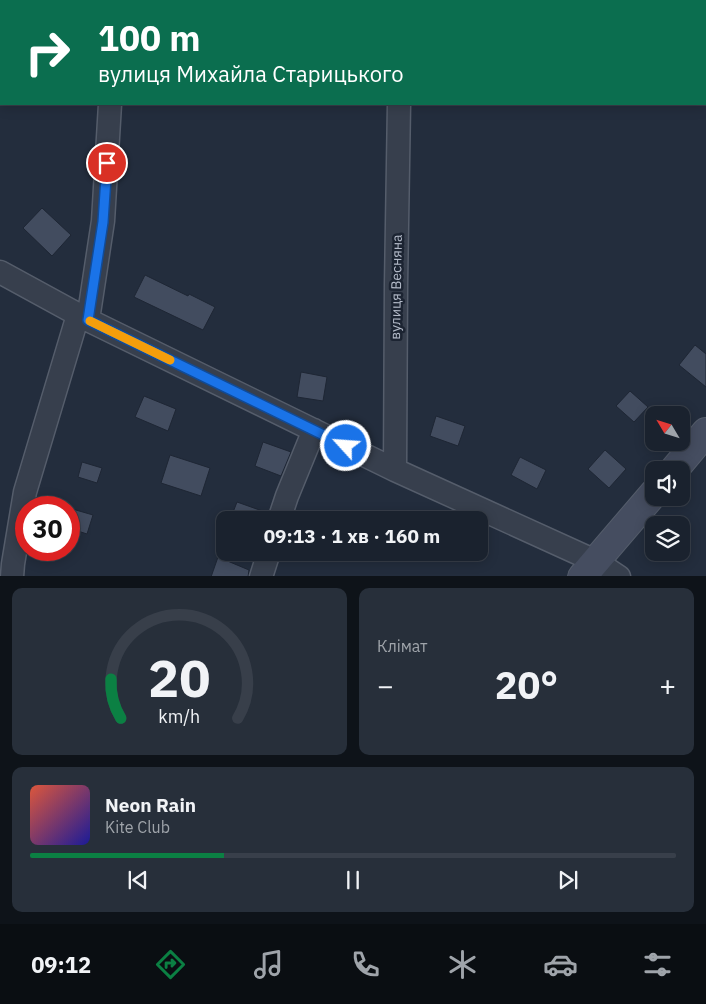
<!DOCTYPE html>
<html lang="uk">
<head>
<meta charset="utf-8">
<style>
	body { margin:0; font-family:"IBM Plex Sans",sans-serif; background:#272f3a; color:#f1f3f6; height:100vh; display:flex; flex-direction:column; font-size:19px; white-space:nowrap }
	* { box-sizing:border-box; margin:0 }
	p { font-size:16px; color:#9fa4aa }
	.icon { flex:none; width:28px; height:28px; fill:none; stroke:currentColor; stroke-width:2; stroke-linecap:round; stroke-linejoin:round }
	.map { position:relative; height:576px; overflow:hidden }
	.sheet { display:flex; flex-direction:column; gap:12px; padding:12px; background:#0e1319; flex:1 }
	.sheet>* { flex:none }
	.hud { position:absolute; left:0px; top:0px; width:706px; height:105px; box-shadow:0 2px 12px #0003,0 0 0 1px #383f4a; background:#0b6e4f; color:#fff; overflow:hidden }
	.needle { width:32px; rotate:308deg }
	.tools { position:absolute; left:645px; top:406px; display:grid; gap:10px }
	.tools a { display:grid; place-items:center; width:45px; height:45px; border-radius:10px; background:#1a222e; box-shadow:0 2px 12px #0003,0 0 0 1px #383f4a; font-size:25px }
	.speed { position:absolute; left:15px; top:496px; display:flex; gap:10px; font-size:25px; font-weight:700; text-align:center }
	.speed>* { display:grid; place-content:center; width:65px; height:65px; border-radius:50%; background:#1a222e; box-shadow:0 2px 12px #0003,0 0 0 1px #383f4a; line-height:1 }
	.speed .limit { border:8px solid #d22; background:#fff; color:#111 }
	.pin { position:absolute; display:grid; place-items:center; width:42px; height:42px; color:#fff; margin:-21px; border:2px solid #fff; border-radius:50%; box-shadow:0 1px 5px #0007 }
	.me { position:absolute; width:55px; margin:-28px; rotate:296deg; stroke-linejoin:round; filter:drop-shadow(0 0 4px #0008) }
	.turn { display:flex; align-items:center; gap:18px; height:105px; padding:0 15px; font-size:22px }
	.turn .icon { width:65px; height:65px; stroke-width:2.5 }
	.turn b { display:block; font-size:35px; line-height:42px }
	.big { font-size:38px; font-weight:700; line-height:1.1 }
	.sheet .widget { flex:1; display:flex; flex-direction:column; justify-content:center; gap:8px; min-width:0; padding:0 18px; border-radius:10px; background:#272f3a }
	.sheet .dial { align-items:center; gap:0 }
	.dial svg { height:130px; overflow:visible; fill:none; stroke:#383f4a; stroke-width:7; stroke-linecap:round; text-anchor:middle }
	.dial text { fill:#f1f3f6; stroke:none }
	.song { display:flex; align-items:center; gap:15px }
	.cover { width:60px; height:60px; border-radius:8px; background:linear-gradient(135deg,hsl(10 70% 55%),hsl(240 70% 35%)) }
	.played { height:5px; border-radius:2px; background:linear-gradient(90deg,#0b8043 30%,#383f4a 30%) }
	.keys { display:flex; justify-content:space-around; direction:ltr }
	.heat { display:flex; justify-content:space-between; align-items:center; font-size:28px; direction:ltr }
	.sheet .tiles { flex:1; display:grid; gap:12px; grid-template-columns:1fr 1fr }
	.widget:last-child { grid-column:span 2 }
	.trip { position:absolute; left:216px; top:511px; width:272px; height:50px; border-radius:10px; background:#1a222e; box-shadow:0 2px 12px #0003,0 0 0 1px #383f4a; font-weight:700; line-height:50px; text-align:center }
	.tabs { display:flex; height:80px; justify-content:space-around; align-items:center; background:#0a0e12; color:#9fa4aa }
	.tabs .icon { width:35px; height:35px }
	.tabs .on { color:#0b8043 }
	.tabs b { font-size:22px; color:#f1f3f6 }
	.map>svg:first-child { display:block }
	.building { fill:#424c5f; stroke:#1e2634 }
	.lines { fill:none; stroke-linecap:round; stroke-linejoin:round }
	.street-casing { stroke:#555d6b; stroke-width:25 }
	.secondary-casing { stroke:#555d6b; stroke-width:30 }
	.street { stroke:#373f4d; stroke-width:22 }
	.secondary { stroke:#454d60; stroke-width:28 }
	.route-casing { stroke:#114b97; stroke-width:12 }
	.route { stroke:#1a73e8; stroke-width:9 }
	.slow { stroke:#f59e0b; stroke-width:9 }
	.labels { text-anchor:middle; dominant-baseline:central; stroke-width:5; stroke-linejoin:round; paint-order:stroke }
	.street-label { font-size:14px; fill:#b3bac8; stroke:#1c2432 }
</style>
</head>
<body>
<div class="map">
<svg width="706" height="577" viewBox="0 0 706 577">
	<rect width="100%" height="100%" fill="#232d3d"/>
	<!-- building -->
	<path class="building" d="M42,208L71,235L52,256L23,228Z
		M145,275L188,296L189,294L215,307L203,330L134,297Z
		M695,345L706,354V387L679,365Z
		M301,372L327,377L323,401L297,397Z
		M630,391L648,407L634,422L616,406Z
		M144,396L176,409L168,431L135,417Z
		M436,416L465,426L458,446L430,436Z
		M263,442L291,452L281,476L255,466Z
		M605,450L626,469L609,488L588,469Z
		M170,455L210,468L201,496L161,483Z
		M520,457L546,470L537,489L511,475Z
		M82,462L102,468L97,483L78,477Z
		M237,502L268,513L266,520H230Z
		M69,508L93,515L87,534L69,528Z
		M218,557L249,570L248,577H211Z"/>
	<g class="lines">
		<defs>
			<path id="street" d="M120,1V0
				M400,1V0
				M0,272L88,320L395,470L595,561L619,577
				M88,320L103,221L110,104
				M395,470L396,285L399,104
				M279,520L287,496L314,430
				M12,577L13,564L25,492L78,315
				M261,577L269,552"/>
			<path id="secondary" d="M674,470L706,432
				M582,577L654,493"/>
		</defs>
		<!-- street casing -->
		<use href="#street" class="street-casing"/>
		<!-- secondary casing -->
		<use href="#secondary" class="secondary-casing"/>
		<!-- street -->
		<use href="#street" class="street"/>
		<!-- secondary -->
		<use href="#secondary" class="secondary"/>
	</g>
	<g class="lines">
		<defs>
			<path id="route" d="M107,163L103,222L88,320L346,446"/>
		</defs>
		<!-- route casing -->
		<use href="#route" class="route-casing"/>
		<!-- route -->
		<use href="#route" class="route"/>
		<!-- slow -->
		<path class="slow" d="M90,321L170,360"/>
	</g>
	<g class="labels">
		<!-- street labels -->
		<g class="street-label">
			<text transform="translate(396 287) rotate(-89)">вулиця Весняна</text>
		</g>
	</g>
</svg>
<div class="tools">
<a><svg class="needle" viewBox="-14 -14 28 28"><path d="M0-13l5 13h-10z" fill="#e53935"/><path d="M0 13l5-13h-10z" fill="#9fa4aa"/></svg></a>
<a><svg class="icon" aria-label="sound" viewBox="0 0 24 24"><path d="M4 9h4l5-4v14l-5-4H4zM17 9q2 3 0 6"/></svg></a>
<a><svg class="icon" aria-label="layers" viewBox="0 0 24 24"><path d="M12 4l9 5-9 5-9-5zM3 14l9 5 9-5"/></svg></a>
</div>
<div class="speed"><div class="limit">30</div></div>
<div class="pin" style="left:107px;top:163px;background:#d93025"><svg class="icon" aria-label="arrive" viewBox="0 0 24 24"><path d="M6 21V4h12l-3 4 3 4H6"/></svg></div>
<svg class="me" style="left:346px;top:446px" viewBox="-20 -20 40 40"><circle r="17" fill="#1a73e8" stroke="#fff" stroke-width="3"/><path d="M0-11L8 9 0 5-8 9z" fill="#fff"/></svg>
<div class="trip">09:13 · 1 хв · 160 m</div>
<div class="hud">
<div class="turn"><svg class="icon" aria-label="right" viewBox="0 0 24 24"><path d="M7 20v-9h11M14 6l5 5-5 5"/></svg><div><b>100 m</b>вулиця Михайла Старицького</div></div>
</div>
</div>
<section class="sheet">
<div class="tiles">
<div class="widget dial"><svg viewBox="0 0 100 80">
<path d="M14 69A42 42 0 1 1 86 69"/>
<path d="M14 69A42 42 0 0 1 8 45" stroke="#0b8043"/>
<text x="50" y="56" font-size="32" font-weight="700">20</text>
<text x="50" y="72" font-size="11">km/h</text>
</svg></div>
<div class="widget"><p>Клімат</p>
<div class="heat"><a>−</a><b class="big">20°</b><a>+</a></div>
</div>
<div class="widget">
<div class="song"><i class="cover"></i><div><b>Neon Rain</b><p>Kite Club</p></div></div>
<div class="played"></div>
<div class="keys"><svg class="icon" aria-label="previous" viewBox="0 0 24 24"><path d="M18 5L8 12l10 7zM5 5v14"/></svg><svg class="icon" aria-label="pause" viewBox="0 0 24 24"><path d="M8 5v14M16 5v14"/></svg><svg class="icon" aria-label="next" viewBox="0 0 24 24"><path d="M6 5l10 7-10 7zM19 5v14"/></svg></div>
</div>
</div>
</section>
<nav class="tabs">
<b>09:12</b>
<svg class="icon on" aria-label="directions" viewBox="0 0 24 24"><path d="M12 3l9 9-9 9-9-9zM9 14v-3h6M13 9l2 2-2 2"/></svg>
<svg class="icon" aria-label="music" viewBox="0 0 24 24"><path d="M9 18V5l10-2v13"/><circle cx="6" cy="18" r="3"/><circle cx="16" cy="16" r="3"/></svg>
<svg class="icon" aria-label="phone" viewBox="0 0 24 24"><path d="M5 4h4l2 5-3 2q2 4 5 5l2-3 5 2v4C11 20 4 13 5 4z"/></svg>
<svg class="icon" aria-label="climate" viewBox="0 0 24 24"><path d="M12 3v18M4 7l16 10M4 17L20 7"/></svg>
<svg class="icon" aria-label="car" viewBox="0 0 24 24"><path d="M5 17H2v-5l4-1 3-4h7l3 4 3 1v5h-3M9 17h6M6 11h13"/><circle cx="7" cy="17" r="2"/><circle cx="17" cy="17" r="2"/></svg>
<svg class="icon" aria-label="filters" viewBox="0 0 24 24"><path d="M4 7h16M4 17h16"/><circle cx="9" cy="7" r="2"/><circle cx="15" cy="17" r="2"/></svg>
</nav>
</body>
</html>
